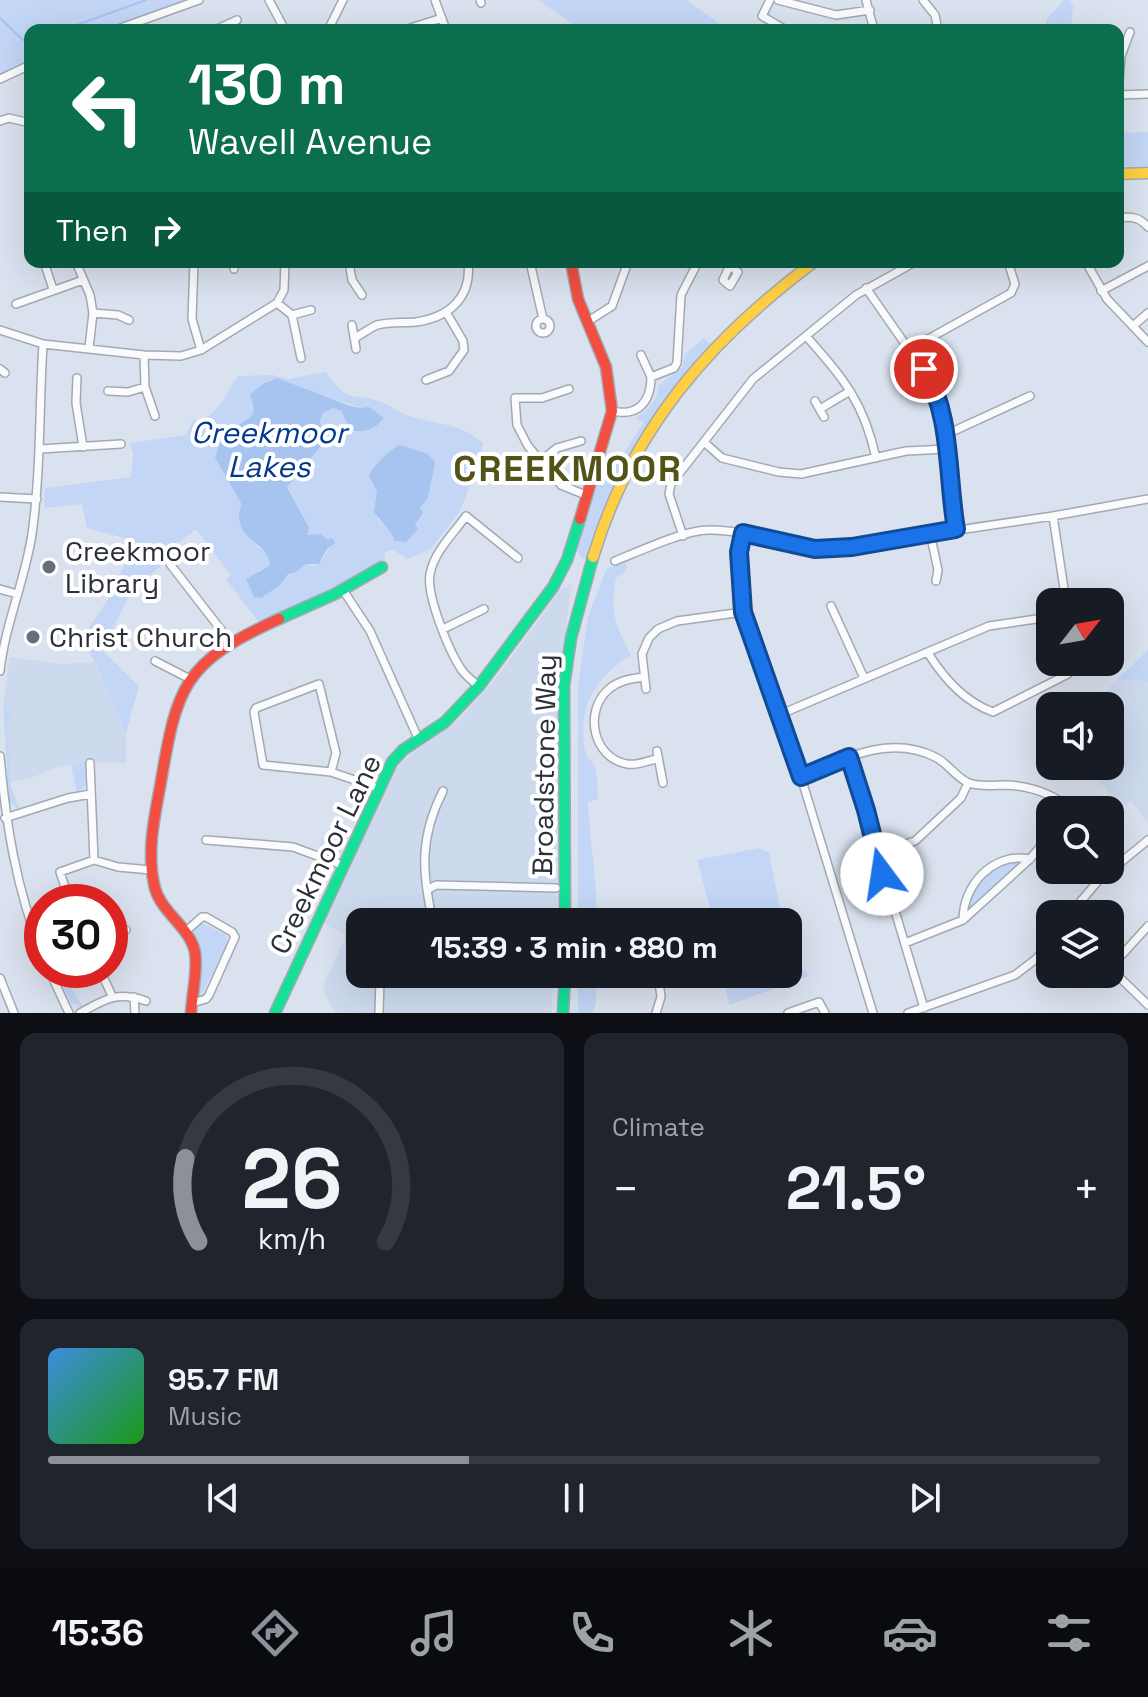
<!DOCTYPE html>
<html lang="en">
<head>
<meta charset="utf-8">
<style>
	body { margin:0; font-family:"Space Grotesk",sans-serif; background:#20242c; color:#f1f3f6; height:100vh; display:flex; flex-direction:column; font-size:30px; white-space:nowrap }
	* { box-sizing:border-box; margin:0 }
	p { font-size:26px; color:#9ea1a6 }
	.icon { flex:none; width:44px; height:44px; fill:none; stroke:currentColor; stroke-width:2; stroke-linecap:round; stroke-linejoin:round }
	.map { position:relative; height:1013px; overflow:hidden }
	.side { display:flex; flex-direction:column; gap:20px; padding:20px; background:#0d0f14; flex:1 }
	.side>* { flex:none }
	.banner { position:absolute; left:24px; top:24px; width:1100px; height:244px; border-radius:16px; box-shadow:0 8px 32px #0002; background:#0b6e4f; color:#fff; overflow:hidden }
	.needle { width:52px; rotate:59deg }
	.buttons { position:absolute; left:1036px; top:588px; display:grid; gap:16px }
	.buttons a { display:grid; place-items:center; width:88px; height:88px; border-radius:16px; background:#171b24; box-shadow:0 8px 32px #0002; font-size:40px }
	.speed { position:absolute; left:24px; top:884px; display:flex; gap:16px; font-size:40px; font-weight:700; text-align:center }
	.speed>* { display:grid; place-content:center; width:104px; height:104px; border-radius:50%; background:#171b24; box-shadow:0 8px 32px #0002; line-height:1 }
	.speed .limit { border:12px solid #d22; background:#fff; color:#111 }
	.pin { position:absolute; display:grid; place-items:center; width:68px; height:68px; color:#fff; margin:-34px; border:4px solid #fff; border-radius:50%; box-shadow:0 2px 8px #0007 }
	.me { position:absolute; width:88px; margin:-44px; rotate:346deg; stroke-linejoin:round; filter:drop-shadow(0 0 6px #0008) }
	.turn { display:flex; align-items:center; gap:28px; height:168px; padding:0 32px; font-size:36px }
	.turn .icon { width:104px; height:104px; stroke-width:2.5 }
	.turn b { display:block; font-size:56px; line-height:68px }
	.then { display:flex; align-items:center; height:76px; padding:0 32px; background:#0003; gap:16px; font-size:30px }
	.big { font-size:60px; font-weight:700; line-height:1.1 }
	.side .card { flex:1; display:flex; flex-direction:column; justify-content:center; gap:12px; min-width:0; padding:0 28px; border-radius:16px; background:#20242c }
	.side .dial { align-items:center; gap:0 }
	.dial svg { height:208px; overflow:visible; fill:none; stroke:#363941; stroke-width:7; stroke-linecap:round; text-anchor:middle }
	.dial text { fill:#f1f3f6; stroke:none }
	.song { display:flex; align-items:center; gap:24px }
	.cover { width:96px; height:96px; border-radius:12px; background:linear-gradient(135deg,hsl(210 70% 55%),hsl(120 70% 35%)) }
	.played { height:8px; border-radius:4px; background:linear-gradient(90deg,#8c9099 40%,#363941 40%) }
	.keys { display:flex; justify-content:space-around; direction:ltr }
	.heat { display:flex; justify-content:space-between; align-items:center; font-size:44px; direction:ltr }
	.side .tiles { flex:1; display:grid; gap:20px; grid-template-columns:1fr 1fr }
	.card:last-child { grid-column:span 2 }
	.trip { position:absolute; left:346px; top:908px; width:456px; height:80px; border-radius:16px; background:#171b24; box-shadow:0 8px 32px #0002; font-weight:700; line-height:80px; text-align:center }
	.tab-bar { display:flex; height:128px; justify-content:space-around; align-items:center; background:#090b0e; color:#9ea1a6 }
	.tab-bar .icon { width:56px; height:56px }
	.tab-bar .current { color:#8c9099 }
	.tab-bar b { font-size:36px; color:#f1f3f6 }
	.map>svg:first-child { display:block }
	.built { fill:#cddaee }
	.green { fill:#c3d6f6; fill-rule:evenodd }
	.water { fill:#a7c3f0 }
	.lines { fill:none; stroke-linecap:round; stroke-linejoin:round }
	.stream { stroke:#a7c3f0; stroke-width:2 }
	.street-casing { stroke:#a2a9b2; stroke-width:10 }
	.fast-casing { stroke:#a2a9b2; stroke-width:13 }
	.slow-casing { stroke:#a2a9b2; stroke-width:13 }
	.jam-casing { stroke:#a2a9b2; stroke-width:13 }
	.street { stroke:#f9fbfd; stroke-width:7 }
	.fast { stroke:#16e098; stroke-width:10 }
	.slow { stroke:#ffcf43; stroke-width:10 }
	.jam { stroke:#f24e42; stroke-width:10 }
	.route-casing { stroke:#114b97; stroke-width:20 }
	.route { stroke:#1a73e8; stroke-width:14 }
	.poi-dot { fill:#686e79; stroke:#fff; stroke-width:3 }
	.labels { text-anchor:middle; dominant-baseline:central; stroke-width:8; stroke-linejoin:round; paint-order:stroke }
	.poi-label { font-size:28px; fill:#2b3039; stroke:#fff; text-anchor:start }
	.street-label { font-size:28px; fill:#2b3039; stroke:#fff }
	.water-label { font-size:30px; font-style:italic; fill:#043a8d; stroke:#fff }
	.district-label { font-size:36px; font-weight:bold; letter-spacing:2px; fill:#525317; stroke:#fff }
</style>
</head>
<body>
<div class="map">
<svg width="1148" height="1013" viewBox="0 0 1148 1013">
	<rect width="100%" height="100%" fill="#dae2ef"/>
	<!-- built -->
	<path class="built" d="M572,584L558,685L557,922H360V974H554L551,1013H336L326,996L323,985L345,939L342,933L323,923L387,784L400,764L415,751L460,719L499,674L561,589Z
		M10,657L62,664L94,662L126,733V763L85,762L52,769L29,779L10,782L7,723L14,717L3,704Z
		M1118,679L1148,682V824L1131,801L1120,808L1089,766H1110V706H1092Z
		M324,835L345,844L338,859L317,850Z"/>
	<!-- green -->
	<path class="green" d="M0,0H184L104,30H30V60L0,74Z
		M538,0H687L728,30H581Z
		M1064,0H1070L1073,5L1071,30H1050L1046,26V20Z
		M1148,132V166L1118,167V133Z
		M704,338L710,344C653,407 612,478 587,559L581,558L576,548L604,456L618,462L644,422L635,419C647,409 658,402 658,386L682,367L685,354Z
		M326,372C351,408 352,390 384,403C392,406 399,413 407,415C435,425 460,422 483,443L478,466L460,511L430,550L407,559L394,550L385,552V558L348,580L260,624L226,579L231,575L196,529L167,552L160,567L133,588L102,650L139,686L126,733L83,636L111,595L135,541L87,528L82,504L44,508L45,484L46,488L131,477L133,454L130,443L186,435L192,421C220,417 222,398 238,376L273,375L288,379ZM270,380L362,408L346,419L341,411L333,408L323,413L320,421L325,436L313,456L287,486L309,526L307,535L328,540L330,546L324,558L314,566L306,564L288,574L280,585L257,571L269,566C272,555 267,550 257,547L239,513L241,503L215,458L225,442L228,445L233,442L235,428C253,413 258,420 251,394ZM394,447L433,469L428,498L420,507L423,513L415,526L394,541L393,536L377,518L379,462L387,456Z
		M626,563L627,570L616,578C609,611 616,626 631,655C595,678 577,707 585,751C586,758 593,761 595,767C598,777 597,790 598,799L588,802C590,842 597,881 597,922H578V687L588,617L607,568Z
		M1148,650V682L1118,679Z
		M3,704L14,717L7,723L11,786L20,811L9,802Z
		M85,762L86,785L77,793L71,765Z
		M759,848L769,853L783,922H714L697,860Z
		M1013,861L1019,862L1020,865L971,909H968L966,906C977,880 986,870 1013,861Z
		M200,922L226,935L228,943L201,996L199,995L200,952L193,928Z
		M788,945L792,964L797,971L806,970L808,976L729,1005L723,974H788Z
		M55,970H66L71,981L70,986L83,1007L71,1003Z
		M578,974H597L596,1004L592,1013H578Z"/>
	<!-- water -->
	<path class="water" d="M277,378L350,406L362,408L369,407L384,418C377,428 362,434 351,430L341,411L333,408L323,413L320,421L325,441L287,487L309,527L307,535L320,534L328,540L332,538L335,543L327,549L319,564H306L296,572L288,574L280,585L261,598L254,597L246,579L269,566C273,545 239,542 239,516C238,512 241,508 241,503L215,458L220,443H233L235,428C253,413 258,420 250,394L263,384Z
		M400,445L428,454L435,462L428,498L420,507L423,513L415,525L418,529L406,542L394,541L393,536L374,512L377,491L369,476C372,467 391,448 400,445Z"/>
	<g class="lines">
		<!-- stream -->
		<path class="stream" d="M0,18L23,40L30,39
			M63,30L146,0"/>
		<defs>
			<path id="street" d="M269,0L285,30
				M435,0L445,27
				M480,0L481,3
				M770,0L762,16L786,30
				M778,0L836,15L870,10
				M866,0L874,30
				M923,0L935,15L938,30
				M1040,29L1043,30
				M115,30L199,0
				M215,30L237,20
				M328,30L343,0
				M404,30L442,18
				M0,79L30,65
				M1118,93L1121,56L1130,32
				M1118,95L1148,94
				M0,121L9,118L30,123
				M1118,218C1131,216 1139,217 1148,227
				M44,262L53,289
				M76,262L90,295L93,313L89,348
				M194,262L192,319L201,350
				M349,262L352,280L362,295
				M530,262L543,319
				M724,262L738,272L730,286L723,280L730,265
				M1086,262L1107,299L1148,342
				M234,269L235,262
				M866,288L931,381L945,435L956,529
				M1101,291L1148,266
				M277,303L292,315L311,310
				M16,304L83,280
				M93,313L118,315L129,320
				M292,315L301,358
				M536 326a7 7 0 1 1 14 0a7 7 0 1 1-14 0Z
				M587,322L612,306L628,262
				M352,325L356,349
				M1133,326L1148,313
				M0,330L43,344L144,355L181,356L201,350L277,303L284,290L285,262
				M806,336C843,378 864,402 876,458
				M355,338C362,334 370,328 377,325C389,322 404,323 416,322C450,317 472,297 468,262
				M910,349L1011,293L1015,284L1008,262
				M144,355L145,387L155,416
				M641,355L651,377
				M0,369L5,373
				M77,378L76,403L83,447
				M426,380L449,371L464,350L463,341L446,312
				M569,389L542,398H515L517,425L528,446L561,485L588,496
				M108,391L128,392L145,387
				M815,401L824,417
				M820,409L850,391
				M612,411C638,417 651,402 651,377L674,368L677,363L681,295L698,262
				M945,435L1030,396
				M704,442L722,458L779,472L801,474L906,451L947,449
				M40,449L121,444
				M542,460L557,448L581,441
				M0,497L37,499
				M1053,516L1066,602
				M743,533L739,552L743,612L801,777L873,1013
				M930,533L938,570L936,581
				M683,536L669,494L671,484L753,379L856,295L915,262
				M615,561C638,552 685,530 708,530C750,529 789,550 830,549L1053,516L1148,499
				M170,564L232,644
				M0,589L17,594
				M343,590L370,631L418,738
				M831,606L864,678
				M443,629L484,609
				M928,653C943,677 965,702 993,712L1068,674L1074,662
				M155,661L190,679
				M0,671C5,624 25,581 32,534C41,471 39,408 43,344
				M644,677C631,679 619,680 609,689C583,711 593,758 627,764C638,766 648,760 658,759
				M479,686C472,681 466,676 461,669C449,651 426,595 430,574C434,552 453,534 466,516L518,558
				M646,689L642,654L649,638L658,629L677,621L743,612
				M781,714L989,626L1050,617
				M657,751L663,783
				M0,756C6,824 16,889 42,953
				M849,757L924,1008
				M90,763L94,860
				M331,772L336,753L319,684L256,708L254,712L263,765L331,772L378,788
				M801,777C844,759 889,734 935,757C948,763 956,778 969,783C980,787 995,785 1006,785C1032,786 1053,794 1073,810
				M5,818L68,798L91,794
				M206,840L293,847L342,865
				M1110,849L1121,861
				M877,853L915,841L961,798L968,783
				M429,889L436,885L556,888
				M70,902L60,872L94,860L118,867L151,870
				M1070,914L1098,881L1148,840
				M648,916L649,922
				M963,920C963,885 993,852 1030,859
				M433,922C422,873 419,838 443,791
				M110,926L126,930
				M1148,926L1110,968L1148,1005
				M185,932L202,917H206L232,932L235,937L209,995L206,999L192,1003
				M905,943L963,920L1030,859L1050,835
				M49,970L69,1013
				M101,972L112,996
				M0,978L14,1013
				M134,997L135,1013
				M80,1013C106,999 116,991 146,1001
				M379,1013L380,979L385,974
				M656,1013L661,997L658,974
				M788,1013L819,1002L825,1013
				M908,1013L1015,975L1036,959L1050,942"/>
			<path id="fast" d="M279,619L335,594L382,567
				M565,922L564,686L571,638L593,557
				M275,1013L392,762L403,750L445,722L479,686L553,587L567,560L580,519
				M563,1013L565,974"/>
			<path id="slow" d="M1118,174L1148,173
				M593,557C632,429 709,340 814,262"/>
			<path id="jam" d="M571,262L578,299L606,367L612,411L580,519
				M191,1013C192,994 198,970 195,952C189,925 159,912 154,884C147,852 154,819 160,787C177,686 182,663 279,619"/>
		</defs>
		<!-- street casing -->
		<use href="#street" class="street-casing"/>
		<!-- fast casing -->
		<use href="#fast" class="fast-casing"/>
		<!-- slow casing -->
		<use href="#slow" class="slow-casing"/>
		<!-- jam casing -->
		<use href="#jam" class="jam-casing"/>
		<!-- street -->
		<use href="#street" class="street"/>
		<!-- fast -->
		<use href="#fast" class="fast"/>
		<!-- slow -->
		<use href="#slow" class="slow"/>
		<!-- jam -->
		<use href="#jam" class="jam"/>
	</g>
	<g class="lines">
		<defs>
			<path id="route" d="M882,874L866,810L849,757L801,777L743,612L739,552L743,533L815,549L852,547L956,529C947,478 952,414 924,369"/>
		</defs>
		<!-- route casing -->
		<use href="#route" class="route-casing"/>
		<!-- route -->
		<use href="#route" class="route"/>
	</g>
	<!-- markers -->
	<g class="poi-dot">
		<circle cx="49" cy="567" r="8"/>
		<circle cx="33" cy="637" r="8"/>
	</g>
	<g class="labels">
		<!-- poi labels -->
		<g class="poi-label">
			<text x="65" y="551">Creekmoor<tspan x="65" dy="32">Library</tspan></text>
			<text x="49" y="637">Christ Church</text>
		</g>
		<!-- street labels -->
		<g class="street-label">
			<text transform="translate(544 765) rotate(-89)">Broadstone Way</text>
			<text transform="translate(325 854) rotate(-64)">Creekmoor Lane</text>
		</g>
		<!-- water labels -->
		<g class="water-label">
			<text x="269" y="432">Creekmoor<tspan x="269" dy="34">Lakes</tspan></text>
		</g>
		<!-- district labels -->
		<g class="district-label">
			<text x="568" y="469">CREEKMOOR</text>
		</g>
	</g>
</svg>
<div class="buttons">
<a><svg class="needle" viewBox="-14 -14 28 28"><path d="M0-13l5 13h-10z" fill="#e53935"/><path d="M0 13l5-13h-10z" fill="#9ea1a6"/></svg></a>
<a><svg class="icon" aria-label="sound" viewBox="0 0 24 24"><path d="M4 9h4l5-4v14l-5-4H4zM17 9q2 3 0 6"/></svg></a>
<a><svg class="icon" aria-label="search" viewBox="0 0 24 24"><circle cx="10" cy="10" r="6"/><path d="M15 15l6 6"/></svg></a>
<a><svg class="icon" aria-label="layers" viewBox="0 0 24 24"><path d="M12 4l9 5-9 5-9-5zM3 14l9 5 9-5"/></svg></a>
</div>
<div class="speed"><div class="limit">30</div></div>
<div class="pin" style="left:924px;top:369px;background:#d93025"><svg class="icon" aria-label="arrive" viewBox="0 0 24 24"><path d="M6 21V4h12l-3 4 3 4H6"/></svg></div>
<svg class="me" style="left:882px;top:874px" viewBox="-20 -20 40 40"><circle r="19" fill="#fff"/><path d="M0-13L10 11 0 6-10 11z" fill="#1a73e8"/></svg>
<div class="trip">15:39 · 3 min · 880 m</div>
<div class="banner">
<div class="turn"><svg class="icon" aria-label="left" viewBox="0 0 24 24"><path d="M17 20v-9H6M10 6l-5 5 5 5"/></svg><div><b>130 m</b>Wavell Avenue</div></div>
<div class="then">Then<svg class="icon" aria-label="right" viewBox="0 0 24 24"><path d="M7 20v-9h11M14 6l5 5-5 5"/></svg></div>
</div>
</div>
<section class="side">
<div class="tiles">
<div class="card dial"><svg viewBox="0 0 100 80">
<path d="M14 69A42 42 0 1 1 86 69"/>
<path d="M14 69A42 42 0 0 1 9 37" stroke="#8c9099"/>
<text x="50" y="56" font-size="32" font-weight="700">26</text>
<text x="50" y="72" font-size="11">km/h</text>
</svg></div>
<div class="card"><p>Climate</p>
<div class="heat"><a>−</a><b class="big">21.5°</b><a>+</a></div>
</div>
<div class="card">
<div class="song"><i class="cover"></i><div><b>95.7 FM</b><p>Music</p></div></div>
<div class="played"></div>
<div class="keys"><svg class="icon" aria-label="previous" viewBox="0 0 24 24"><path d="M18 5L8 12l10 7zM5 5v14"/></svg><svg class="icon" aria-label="pause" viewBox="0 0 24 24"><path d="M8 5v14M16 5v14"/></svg><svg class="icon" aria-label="next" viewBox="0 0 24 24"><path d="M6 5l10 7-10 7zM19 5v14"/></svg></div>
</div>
</div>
</section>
<nav class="tab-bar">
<b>15:36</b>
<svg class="icon current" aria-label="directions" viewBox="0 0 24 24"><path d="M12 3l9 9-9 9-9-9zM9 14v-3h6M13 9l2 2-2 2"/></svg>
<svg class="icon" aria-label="music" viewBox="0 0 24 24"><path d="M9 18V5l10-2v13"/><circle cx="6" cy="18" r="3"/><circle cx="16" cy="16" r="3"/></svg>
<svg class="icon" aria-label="phone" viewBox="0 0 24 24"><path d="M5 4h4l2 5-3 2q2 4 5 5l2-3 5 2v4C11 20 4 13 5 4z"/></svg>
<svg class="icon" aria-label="climate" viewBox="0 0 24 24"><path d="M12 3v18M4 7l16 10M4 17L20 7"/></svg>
<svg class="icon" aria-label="car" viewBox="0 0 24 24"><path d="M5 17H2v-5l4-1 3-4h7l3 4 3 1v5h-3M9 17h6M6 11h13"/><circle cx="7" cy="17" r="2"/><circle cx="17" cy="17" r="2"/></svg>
<svg class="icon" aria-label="filters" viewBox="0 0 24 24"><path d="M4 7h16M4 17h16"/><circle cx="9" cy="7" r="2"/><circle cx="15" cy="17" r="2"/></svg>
</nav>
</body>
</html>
